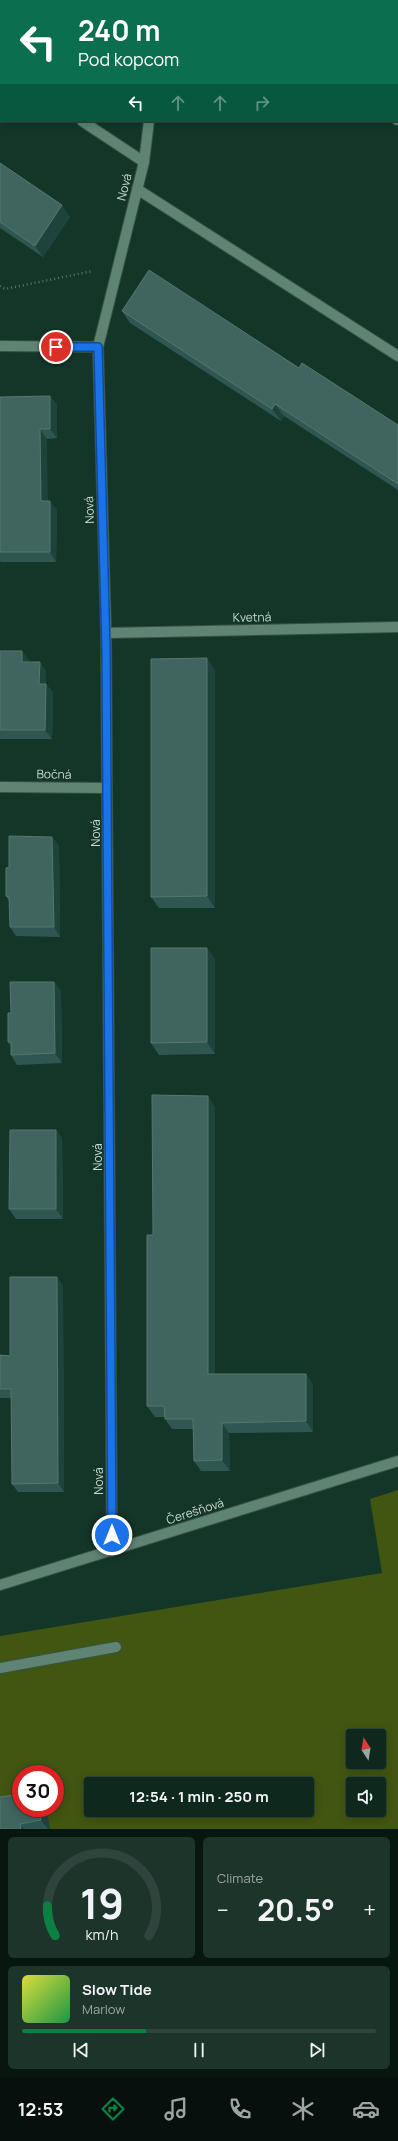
<!DOCTYPE html>
<html lang="en">
<head>
<meta charset="utf-8">
<style>
	body { margin:0; font-family:Manrope,sans-serif; background:#1d342b; color:#f1f3f6; height:100vh; display:flex; flex-direction:column; font-size:15px; white-space:nowrap }
	* { box-sizing:border-box; margin:0 }
	p { font-size:13px; color:#9ba6a4 }
	.icon { flex:none; width:22px; height:22px; fill:none; stroke:currentColor; stroke-width:2; stroke-linecap:round; stroke-linejoin:round }
	.map { position:relative; height:1829px; overflow:hidden }
	.panel { display:flex; flex-direction:column; gap:8px; padding:8px; background:#081610; flex:1 }
	.panel>* { flex:none }
	.banner { position:absolute; left:0px; top:0px; width:398px; height:122px; box-shadow:0 2px 10px #0003,0 0 0 1px #2f443c; background:#0b6e4f; color:#fff; overflow:hidden }
	.needle { width:26px; rotate:348deg }
	.controls { position:absolute; left:346px; top:1729px; display:grid; gap:8px }
	.controls a { display:grid; place-items:center; width:40px; height:40px; border-radius:4px; background:#0f281e; box-shadow:0 2px 10px #0003,0 0 0 1px #2f443c; font-size:20px }
	.speed { position:absolute; left:12px; top:1765px; display:flex; gap:8px; font-size:20px; font-weight:700; text-align:center }
	.speed>* { display:grid; place-content:center; width:52px; height:52px; border-radius:50%; background:#0f281e; box-shadow:0 2px 10px #0003,0 0 0 1px #2f443c; line-height:1 }
	.speed .limit { border:6px solid #d22; background:#fff; color:#111 }
	.pin { position:absolute; display:grid; place-items:center; width:34px; height:34px; color:#fff; margin:-17px; border:2px solid #fff; border-radius:50%; box-shadow:0 1px 4px #0007 }
	.me { position:absolute; width:44px; margin:-22px; rotate:0deg; stroke-linejoin:round; filter:drop-shadow(0 0 3px #0008) }
	.turn { display:flex; align-items:center; gap:14px; height:84px; padding:0 12px; font-size:18px }
	.turn .icon { width:52px; height:52px; stroke-width:2.5 }
	.turn b { display:block; font-size:28px; line-height:34px }
	.lanes { display:flex; align-items:center; height:38px; padding:0 12px; background:#0003; justify-content:center; gap:20px; direction:ltr }
	.lanes .off { opacity:.35 }
	.big { font-size:30px; font-weight:700; line-height:1.1 }
	.panel .widget { flex:1; display:flex; flex-direction:column; justify-content:center; gap:6px; min-width:0; padding:0 14px; border-radius:6px; background:#1d342b }
	.panel .dial { align-items:center; gap:0 }
	.dial svg { height:104px; overflow:visible; fill:none; stroke:#2f443c; stroke-width:7; stroke-linecap:round; text-anchor:middle }
	.dial text { fill:#f1f3f6; stroke:none }
	.song { display:flex; align-items:center; gap:12px }
	.cover { width:48px; height:48px; border-radius:6px; background:linear-gradient(135deg,hsl(60 70% 55%),hsl(140 70% 35%)) }
	.played { height:4px; border-radius:2px; background:linear-gradient(90deg,#0b8043 35%,#2f443c 35%) }
	.keys { display:flex; justify-content:space-around; direction:ltr }
	.heat { display:flex; justify-content:space-between; align-items:center; font-size:22px; direction:ltr }
	.panel .tiles { flex:1; display:grid; gap:8px; grid-template-columns:1fr 1fr }
	.widget:last-child { grid-column:span 2 }
	.trip { position:absolute; left:84px; top:1777px; width:230px; height:40px; border-radius:4px; background:#0f281e; box-shadow:0 2px 10px #0003,0 0 0 1px #2f443c; font-weight:700; line-height:40px; text-align:center }
	.dock { display:flex; height:64px; justify-content:space-around; align-items:center; background:#06100c; color:#9ba6a4 }
	.dock .icon { width:28px; height:28px }
	.dock .selected { color:#0b8043 }
	.dock b { font-size:18px; color:#f1f3f6 }
	.map>svg:first-child { display:block }
	.green { fill:#415610; fill-rule:evenodd }
	.lines { fill:none; stroke-linecap:round; stroke-linejoin:round }
	.minor-casing { stroke:#385247; stroke-width:12 }
	.path { stroke:#587468; stroke-width:2.5; stroke-dasharray:1 3; stroke-linecap:butt }
	.minor { stroke:#608473; stroke-width:10 }
	.wall { fill:#2f5651 }
	.shaded-wall { fill:#1e433b }
	.building { fill:#40645e; stroke:#557770 }
	.route-casing { stroke:#114b97; stroke-width:10 }
	.route { stroke:#1a73e8; stroke-width:7 }
	.labels { text-anchor:middle; dominant-baseline:central; stroke-width:3; stroke-linejoin:round; paint-order:stroke }
	.street-label { font-size:12px; fill:#c8dbd1; stroke:#143628 }
</style>
</head>
<body>
<div class="map">
<svg width="398" height="1829" viewBox="0 0 398 1829">
	<rect width="100%" height="100%" fill="#143628"/>
	<!-- green -->
	<path class="green" d="M398,1490V1829H0V1636L382,1573L370,1499ZM353,1736H379V1762H353ZM21,1774H55V1808H21ZM91,1784H307V1810H91ZM353,1784H379V1810H353Z"/>
	<g class="lines">
		<defs>
			<path id="minor" d="M90,0L92,1
				M266,0L267,1
				M222,1V0
				M397,35H398
				M0,66H1
				M397,120H398
				M82,121L144,162
				M137,189L398,356
				M0,346L98,347
				M106,633L398,627
				M0,787L107,788
				M112,1551L106,633L98,347L144,162L149,121
				M0,1585L398,1461
				M0,1668L116,1647"/>
		</defs>
		<!-- minor casing -->
		<use href="#minor" class="minor-casing"/>
		<!-- path -->
		<path class="path" d="M0,286L5,289L93,271"/>
		<!-- minor -->
		<use href="#minor" class="minor"/>
	</g>
	<!-- wall -->
	<path class="wall" d="M0,163L70,217L43,257L0,228Z
		M122,311L299,368L398,425V490L284,416L281,421L130,323Z
		M50,396L57,405V438L47,439V501L57,510L56,562H1L0,561V397Z
		M0,651L29,660L28,662L46,671V684L53,693L52,739H0Z
		M215,670V908H159L151,897Z
		M52,837L59,846L60,937L16,936L10,927L9,901L6,896L9,867Z
		M215,959V1054L159,1055L151,1043Z
		M54,982L61,991L62,1063L17,1065L11,1055V1046L8,1042L11,1013Z
		M215,1107V1374H306L313,1385V1432L229,1433L230,1471H201L194,1461L193,1429H172L165,1419V1417H155L147,1406L153,1235Z
		M56,1130L62,1139L63,1219H16L9,1209Z
		M57,1277L63,1286L64,1492H18L12,1484L11,1398H0V1355L10,1356Z
		M21,1808H46L50,1829H0Z"/>
	<!-- shaded-wall -->
	<path class="shaded-wall" d="M62,205L70,217L43,257L35,246Z
		M50,396L57,405V438L50,429Z
		M275,404L284,416L281,421L272,409Z
		M40,429L47,439L48,510L41,501Z
		M50,501L57,510L56,562L50,552Z
		M22,651L29,660L28,671L22,662Z
		M207,658L215,670V908L207,896Z
		M40,662L46,671V693L39,684Z
		M46,684L53,693L52,739L45,730Z
		M52,837L59,846L60,937L54,927Z
		M207,948L215,959V1054L207,1042Z
		M54,982L61,991L62,1063L55,1053Z
		M208,1096L215,1107V1384L208,1374Z
		M56,1130L62,1139L63,1219L56,1209Z
		M57,1277L63,1286L64,1492L58,1483Z
		M306,1374L313,1385V1432L306,1421Z
		M222,1423L229,1433L230,1471L222,1460Z
		M39,1808H46L50,1829H48L41,1820Z
		M20,1824L24,1829H21Z"/>
	<!-- building -->
	<path class="building" d="M0,163L62,205L35,246L0,222Z
		M149,270L299,368L302,363L398,425V484L275,404L272,409L122,311Z
		M50,396V429H40L41,501H50V552H0V397Z
		M0,651H22V662H40L39,684H46L45,730H0Z
		M207,658V896L151,897V659Z
		M9,836L52,837L54,927H10L9,897L6,896V868L9,867Z
		M151,948H207V1042L151,1043Z
		M10,982H54L55,1053L11,1055V1042H8V1013H11Z
		M152,1095L208,1096V1374H306V1421L222,1423V1460L194,1461L193,1419H165L164,1406H147V1235H153Z
		M10,1130H56V1209H9Z
		M10,1277H57L58,1483L12,1484L11,1389H0V1355L10,1356Z
		M21,1794V1808H39L41,1820L20,1824L21,1829H0V1797Z"/>
	<g class="lines">
		<defs>
			<path id="route" d="M56,347H98L106,649L112,1535"/>
		</defs>
		<!-- route casing -->
		<use href="#route" class="route-casing"/>
		<!-- route -->
		<use href="#route" class="route"/>
	</g>
	<g class="labels">
		<!-- street labels -->
		<g class="street-label">
			<text transform="translate(124 187) rotate(-76)">Nová</text>
			<text transform="translate(89 510) rotate(-92)">Nová</text>
			<text transform="translate(252 617) rotate(-1)">Kvetná</text>
			<text transform="translate(54 774) rotate(1)">Bočná</text>
			<text transform="translate(95 833) rotate(-90)">Nová</text>
			<text transform="translate(97 1157) rotate(-90)">Nová</text>
			<text transform="translate(98 1481) rotate(-90)">Nová</text>
			<text transform="translate(195 1511) rotate(-18)">Čerešňová</text>
		</g>
	</g>
</svg>
<div class="controls">
<a><svg class="needle" viewBox="-14 -14 28 28"><path d="M0-13l5 13h-10z" fill="#e53935"/><path d="M0 13l5-13h-10z" fill="#9ba6a4"/></svg></a>
<a><svg class="icon" aria-label="sound" viewBox="0 0 24 24"><path d="M4 9h4l5-4v14l-5-4H4zM17 9q2 3 0 6"/></svg></a>
</div>
<div class="speed"><div class="limit">30</div></div>
<div class="pin" style="left:56px;top:347px;background:#d93025"><svg class="icon" aria-label="arrive" viewBox="0 0 24 24"><path d="M6 21V4h12l-3 4 3 4H6"/></svg></div>
<svg class="me" style="left:112px;top:1535px" viewBox="-20 -20 40 40"><circle r="17" fill="#1a73e8" stroke="#fff" stroke-width="3"/><path d="M0-11L8 9 0 5-8 9z" fill="#fff"/></svg>
<div class="trip">12:54 · 1 min · 250 m</div>
<div class="banner">
<div class="turn"><svg class="icon" aria-label="left" viewBox="0 0 24 24"><path d="M17 20v-9H6M10 6l-5 5 5 5"/></svg><div><b>240 m</b>Pod kopcom</div></div>
<div class="lanes"><svg class="icon" aria-label="left" viewBox="0 0 24 24"><path d="M17 20v-9H6M10 6l-5 5 5 5"/></svg><svg class="icon off" aria-label="ahead" viewBox="0 0 24 24"><path d="M12 20V5M6 11l6-6 6 6"/></svg><svg class="icon off" aria-label="ahead" viewBox="0 0 24 24"><path d="M12 20V5M6 11l6-6 6 6"/></svg><svg class="icon off" aria-label="right" viewBox="0 0 24 24"><path d="M7 20v-9h11M14 6l5 5-5 5"/></svg></div>
</div>
</div>
<section class="panel">
<div class="tiles">
<div class="widget dial"><svg viewBox="0 0 100 80">
<path d="M14 69A42 42 0 1 1 86 69"/>
<path d="M14 69A42 42 0 0 1 8 46" stroke="#0b8043"/>
<text x="50" y="56" font-size="32" font-weight="700">19</text>
<text x="50" y="72" font-size="11">km/h</text>
</svg></div>
<div class="widget"><p>Climate</p>
<div class="heat"><a>−</a><b class="big">20.5°</b><a>+</a></div>
</div>
<div class="widget">
<div class="song"><i class="cover"></i><div><b>Slow Tide</b><p>Marlow</p></div></div>
<div class="played"></div>
<div class="keys"><svg class="icon" aria-label="previous" viewBox="0 0 24 24"><path d="M18 5L8 12l10 7zM5 5v14"/></svg><svg class="icon" aria-label="pause" viewBox="0 0 24 24"><path d="M8 5v14M16 5v14"/></svg><svg class="icon" aria-label="next" viewBox="0 0 24 24"><path d="M6 5l10 7-10 7zM19 5v14"/></svg></div>
</div>
</div>
</section>
<nav class="dock">
<b>12:53</b>
<svg class="icon selected" aria-label="directions" viewBox="0 0 24 24"><path d="M12 3l9 9-9 9-9-9zM9 14v-3h6M13 9l2 2-2 2"/></svg>
<svg class="icon" aria-label="music" viewBox="0 0 24 24"><path d="M9 18V5l10-2v13"/><circle cx="6" cy="18" r="3"/><circle cx="16" cy="16" r="3"/></svg>
<svg class="icon" aria-label="phone" viewBox="0 0 24 24"><path d="M5 4h4l2 5-3 2q2 4 5 5l2-3 5 2v4C11 20 4 13 5 4z"/></svg>
<svg class="icon" aria-label="climate" viewBox="0 0 24 24"><path d="M12 3v18M4 7l16 10M4 17L20 7"/></svg>
<svg class="icon" aria-label="car" viewBox="0 0 24 24"><path d="M5 17H2v-5l4-1 3-4h7l3 4 3 1v5h-3M9 17h6M6 11h13"/><circle cx="7" cy="17" r="2"/><circle cx="17" cy="17" r="2"/></svg>
</nav>
</body>
</html>
